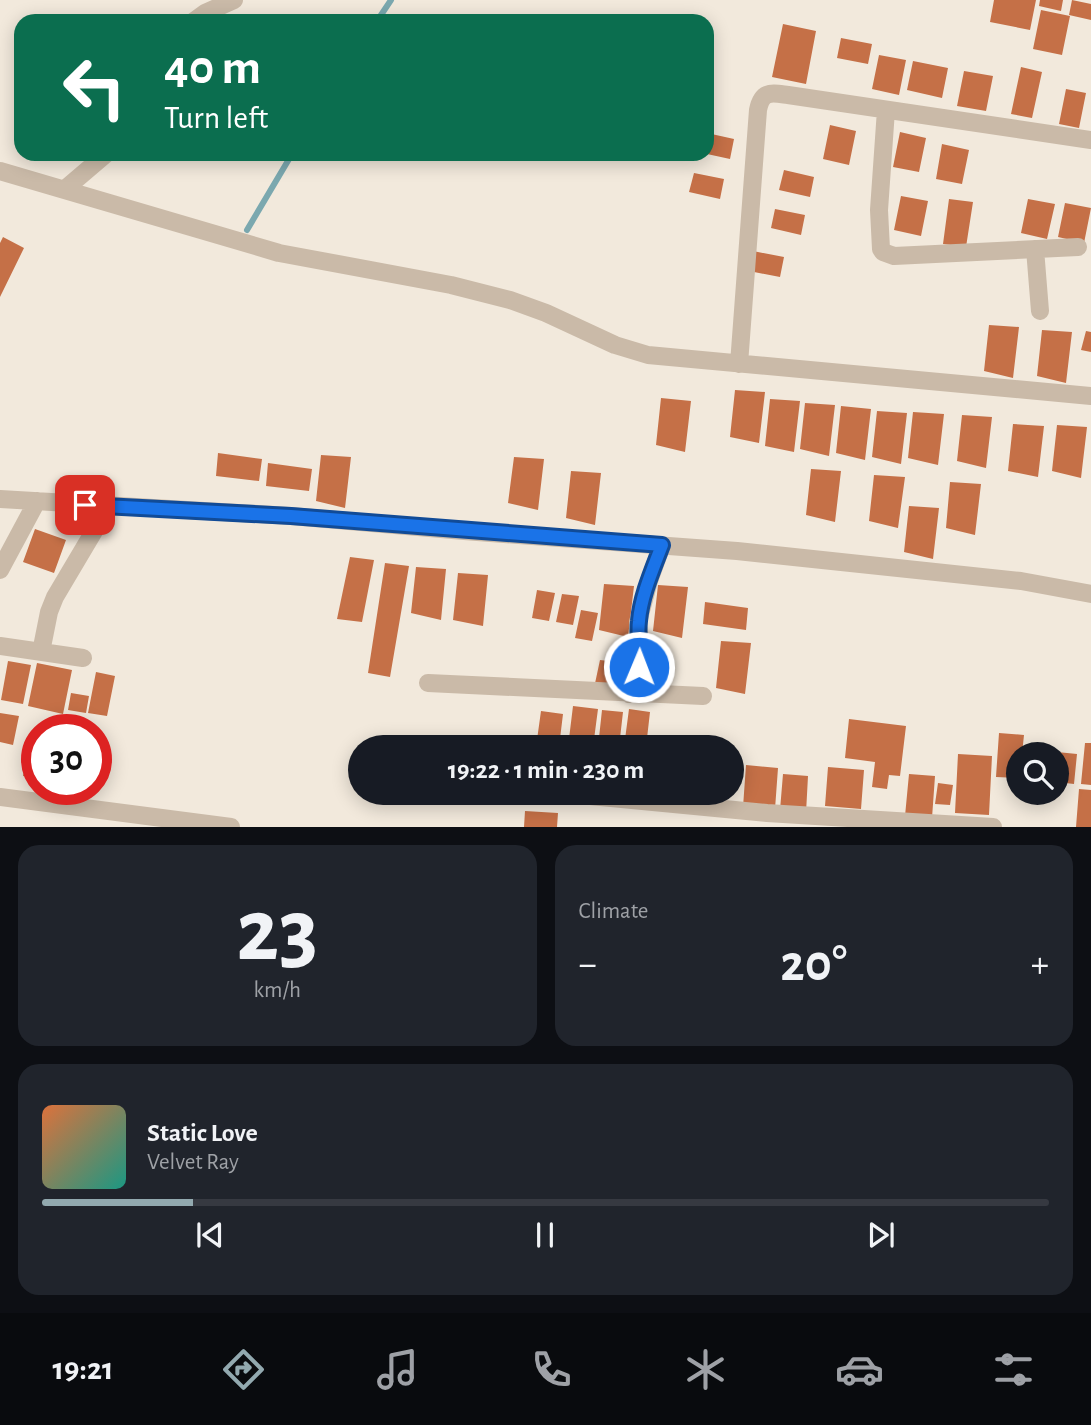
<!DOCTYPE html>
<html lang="en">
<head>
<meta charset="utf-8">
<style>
	body { margin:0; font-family:"Alegreya Sans",sans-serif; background:#20242c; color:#f1f3f6; height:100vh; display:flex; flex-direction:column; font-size:26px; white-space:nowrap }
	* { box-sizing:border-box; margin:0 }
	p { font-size:23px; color:#9ea1a6 }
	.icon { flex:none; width:38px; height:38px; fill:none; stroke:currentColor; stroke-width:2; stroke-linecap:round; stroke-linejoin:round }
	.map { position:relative; height:827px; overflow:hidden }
	.panel { display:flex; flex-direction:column; gap:18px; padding:18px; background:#0d0f14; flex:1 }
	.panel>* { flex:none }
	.hud { position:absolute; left:14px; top:14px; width:700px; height:147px; border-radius:21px; box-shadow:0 4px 18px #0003; background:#0b6e4f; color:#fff; overflow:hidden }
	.buttons { position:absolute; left:1006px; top:742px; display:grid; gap:14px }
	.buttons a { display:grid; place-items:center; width:63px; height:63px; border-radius:50%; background:#171b24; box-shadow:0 4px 18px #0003; font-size:35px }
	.speed { position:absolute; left:21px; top:714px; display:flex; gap:14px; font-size:35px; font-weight:700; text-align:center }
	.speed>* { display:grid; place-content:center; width:91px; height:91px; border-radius:50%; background:#171b24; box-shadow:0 4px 18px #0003; line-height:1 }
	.speed .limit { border:10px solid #d22; background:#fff; color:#111 }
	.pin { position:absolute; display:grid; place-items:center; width:60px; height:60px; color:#fff; margin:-30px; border-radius:14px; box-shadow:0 4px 10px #0006 }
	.me { position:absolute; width:77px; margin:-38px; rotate:1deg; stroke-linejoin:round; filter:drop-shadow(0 0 5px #0008) }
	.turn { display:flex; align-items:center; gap:24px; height:147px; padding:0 35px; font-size:32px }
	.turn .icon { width:91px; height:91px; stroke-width:2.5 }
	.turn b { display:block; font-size:49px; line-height:60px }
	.big { font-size:52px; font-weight:700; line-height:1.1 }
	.panel .widget { flex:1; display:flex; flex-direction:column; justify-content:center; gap:10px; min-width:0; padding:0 24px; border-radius:21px; background:#20242c }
	.panel .dial { align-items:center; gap:0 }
	.dial b { font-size:91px; line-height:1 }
	.song { display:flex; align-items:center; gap:21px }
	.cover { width:84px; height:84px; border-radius:10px; background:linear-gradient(135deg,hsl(20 70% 55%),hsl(170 70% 35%)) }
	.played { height:7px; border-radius:4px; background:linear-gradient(90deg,#92a9af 15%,#363941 15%) }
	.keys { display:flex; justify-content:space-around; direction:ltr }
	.heat { display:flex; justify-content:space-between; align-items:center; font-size:38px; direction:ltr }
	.panel .tiles { flex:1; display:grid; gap:18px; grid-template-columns:1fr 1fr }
	.widget:last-child { grid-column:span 2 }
	.trip { position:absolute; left:348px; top:735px; width:396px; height:70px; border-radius:35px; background:#171b24; box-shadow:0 4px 18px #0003; font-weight:700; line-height:70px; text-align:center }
	.tab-bar { display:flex; height:112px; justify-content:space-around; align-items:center; background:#090b0e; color:#9ea1a6 }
	.tab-bar .icon { width:49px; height:49px }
	.tab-bar .selected { color:#92a9af }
	.tab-bar b { font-size:32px; color:#f1f3f6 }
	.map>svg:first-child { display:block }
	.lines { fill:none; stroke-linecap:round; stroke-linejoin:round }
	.stream { stroke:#7ba8af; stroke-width:6 }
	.building { fill:#c57047 }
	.minor { stroke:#cabaa8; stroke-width:18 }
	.route-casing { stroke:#114b97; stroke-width:18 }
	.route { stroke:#1a73e8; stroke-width:12 }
</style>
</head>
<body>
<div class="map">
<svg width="1091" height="827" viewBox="0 0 1091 827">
	<rect width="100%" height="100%" fill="#f2e9dc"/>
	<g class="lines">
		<!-- stream -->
		<path class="stream" d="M377,21L391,0
			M247,230L292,154"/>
	</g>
	<!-- building -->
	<path class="building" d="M994,0H1036L1030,30L990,22Z
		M1040,0H1063L1061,11L1039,6Z
		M1072,0L1091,4V20L1069,15Z
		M1041,10L1070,16L1062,55L1033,49Z
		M783,24L816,31L806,84L772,77Z
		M841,38L872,44L868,64L837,58Z
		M879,55L906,60L899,95L872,89Z
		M913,61L948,68L942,98L907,90Z
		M1021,67L1042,72L1032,118L1011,114Z
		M964,71L993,76L986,111L957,106Z
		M1066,89L1086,93L1079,128L1059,124Z
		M830,125L856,131L849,165L823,159Z
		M900,132L926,138L919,172L893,167Z
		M707,133L734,139L730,159L707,154Z
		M942,144L969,150L962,184L936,179Z
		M784,170L814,177L810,197L779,190Z
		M694,173L724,179L720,199L689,192Z
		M901,196L928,201L921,236L894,230Z
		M949,199L973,202L966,247L943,244Z
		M1028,199L1055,204L1047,239L1021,233Z
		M1065,203L1091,208L1084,243L1058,237Z
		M775,209L805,215L801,235L771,228Z
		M3,237L24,248L0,297V243Z
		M753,251L784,257L780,277L749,271Z
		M989,325L1019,327L1013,378L984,371Z
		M1042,330L1072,332L1066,383L1037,376Z
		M1086,331L1091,332V352L1081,350Z
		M735,390L765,392L759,443L730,437Z
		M661,398L691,401L685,452L656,445Z
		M770,399L800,401L794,452L765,446Z
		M805,403L835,405L829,456L800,449Z
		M841,406L871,409L865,460L836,453Z
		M877,411L907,413L901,464L872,457Z
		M913,412L944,414L938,465L908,458Z
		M962,415L992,417L986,468L957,461Z
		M1013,424L1044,426L1038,477L1008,471Z
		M1057,425L1087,427L1081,478L1052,471Z
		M218,453L262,459L259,481L216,476Z
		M321,455L351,457L345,508L316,501Z
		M514,457L544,459L538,510L508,503Z
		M268,463L312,469L309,491L266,486Z
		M811,469L841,471L835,522L806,515Z
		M571,471L601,473L595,525L566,518Z
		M874,475L905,477L898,528L869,521Z
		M950,482L981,484L975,535L946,528Z
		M909,506L939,508L933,559L904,552Z
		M35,529L66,540L54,573L23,562Z
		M350,557L374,560L362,622L337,619Z
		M385,563L409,566L390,677L368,673Z
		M416,567L446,569L441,620L411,613Z
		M458,573L488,575L483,626L453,620Z
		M604,584L634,586L628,637L599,630Z
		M658,585L688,587L682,638L653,631Z
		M537,590L555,593L549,621L532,618Z
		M562,594L579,596L573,625L556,622Z
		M705,602L748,608L746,630L703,624Z
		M581,610L598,613L592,641L575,638Z
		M721,641L751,643L745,694L716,688Z
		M600,660L618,662L612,690L594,688Z
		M8,661L31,665L23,704L1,700Z
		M37,663L72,670L63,714L28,706Z
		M96,672L115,676L107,716L88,713Z
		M71,693L89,696L86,713L68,710Z
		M573,706L598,709L593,747H568Z
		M629,709L650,712L646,747H624Z
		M602,710L623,712L619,747H598Z
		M541,711L563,714L559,747H536Z
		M0,713L19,716L13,745L0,742Z
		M849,719L906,726L900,776L889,775L887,789L872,787L875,762L845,758Z
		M999,733L1024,735L1022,754H1018V778L996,777Z
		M31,737L37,738V779L23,776Z
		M1085,743H1091V785L1081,784Z
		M1057,752L1077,754L1074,784L1057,782Z
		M958,754L992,756L989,815L955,813Z
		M746,765L778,768L775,809L743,807Z
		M828,767L864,770L861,809L825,806Z
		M783,774L808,776L806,813L780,810Z
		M909,774L935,776L932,818L905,816Z
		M938,783L953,785L950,805L935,804Z
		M1079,789L1091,790V827H1076Z
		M525,811L558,813L557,827H524Z"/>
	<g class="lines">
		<!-- minor -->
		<path class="minor" d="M194,21L205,13L234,0
			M886,110L879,210L881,249L883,252L894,256L1078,247
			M0,171L279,253L451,285L510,300L546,313L615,345L648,355L1091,396
			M65,189L106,154
			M1035,249L1040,311
			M739,364L758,110C762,90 771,93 788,95L1091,140
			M0,499L291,516L464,531L737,551L1021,581L1091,594
			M0,570L37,501
			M0,646L83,658
			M41,652L49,612L55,597L109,506
			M428,683L703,696
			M629,694L635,681L640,660L638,622L649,581L662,545
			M559,793L767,813L993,827
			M0,797L231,827"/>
	</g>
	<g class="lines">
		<defs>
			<path id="route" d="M85,505L291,516L662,545C653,569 641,596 639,621C637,637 641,651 639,667"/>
		</defs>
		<!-- route casing -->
		<use href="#route" class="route-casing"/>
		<!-- route -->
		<use href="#route" class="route"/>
	</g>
</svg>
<div class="buttons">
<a><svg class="icon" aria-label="search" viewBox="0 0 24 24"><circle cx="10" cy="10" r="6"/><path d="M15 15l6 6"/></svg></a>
</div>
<div class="speed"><div class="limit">30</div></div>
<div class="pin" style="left:85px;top:505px;background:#d93025"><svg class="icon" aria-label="arrive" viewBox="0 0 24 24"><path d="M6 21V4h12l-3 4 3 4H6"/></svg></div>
<svg class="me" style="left:639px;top:667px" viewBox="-20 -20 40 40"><circle r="17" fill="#1a73e8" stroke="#fff" stroke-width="3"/><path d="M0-11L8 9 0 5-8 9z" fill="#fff"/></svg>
<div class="trip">19:22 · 1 min · 230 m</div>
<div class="hud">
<div class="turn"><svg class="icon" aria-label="left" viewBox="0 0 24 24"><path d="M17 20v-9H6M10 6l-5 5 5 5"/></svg><div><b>40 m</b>Turn left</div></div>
</div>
</div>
<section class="panel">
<div class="tiles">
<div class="widget dial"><b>23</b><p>km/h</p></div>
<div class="widget"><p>Climate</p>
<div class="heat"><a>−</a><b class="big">20°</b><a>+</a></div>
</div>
<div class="widget">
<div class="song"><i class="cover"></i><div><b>Static Love</b><p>Velvet Ray</p></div></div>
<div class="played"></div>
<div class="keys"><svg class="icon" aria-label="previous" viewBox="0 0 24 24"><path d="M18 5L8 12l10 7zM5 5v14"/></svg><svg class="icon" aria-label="pause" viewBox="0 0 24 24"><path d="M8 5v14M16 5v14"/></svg><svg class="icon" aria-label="next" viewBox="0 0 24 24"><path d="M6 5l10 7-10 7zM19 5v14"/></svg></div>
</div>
</div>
</section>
<nav class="tab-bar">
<b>19:21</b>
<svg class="icon selected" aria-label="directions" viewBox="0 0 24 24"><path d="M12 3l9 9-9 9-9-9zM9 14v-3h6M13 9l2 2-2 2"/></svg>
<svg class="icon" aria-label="music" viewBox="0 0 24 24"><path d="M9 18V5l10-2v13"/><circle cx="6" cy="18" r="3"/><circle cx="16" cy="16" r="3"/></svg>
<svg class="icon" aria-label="phone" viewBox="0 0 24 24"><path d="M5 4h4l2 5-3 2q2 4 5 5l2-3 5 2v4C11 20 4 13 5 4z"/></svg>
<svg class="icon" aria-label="climate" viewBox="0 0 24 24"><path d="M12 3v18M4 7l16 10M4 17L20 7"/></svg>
<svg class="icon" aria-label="car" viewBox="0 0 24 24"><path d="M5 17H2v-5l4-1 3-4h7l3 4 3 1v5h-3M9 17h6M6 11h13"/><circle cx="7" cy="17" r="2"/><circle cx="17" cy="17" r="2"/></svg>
<svg class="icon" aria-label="filters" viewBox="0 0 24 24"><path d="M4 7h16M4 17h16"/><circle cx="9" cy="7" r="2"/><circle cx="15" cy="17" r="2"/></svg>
</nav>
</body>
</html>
